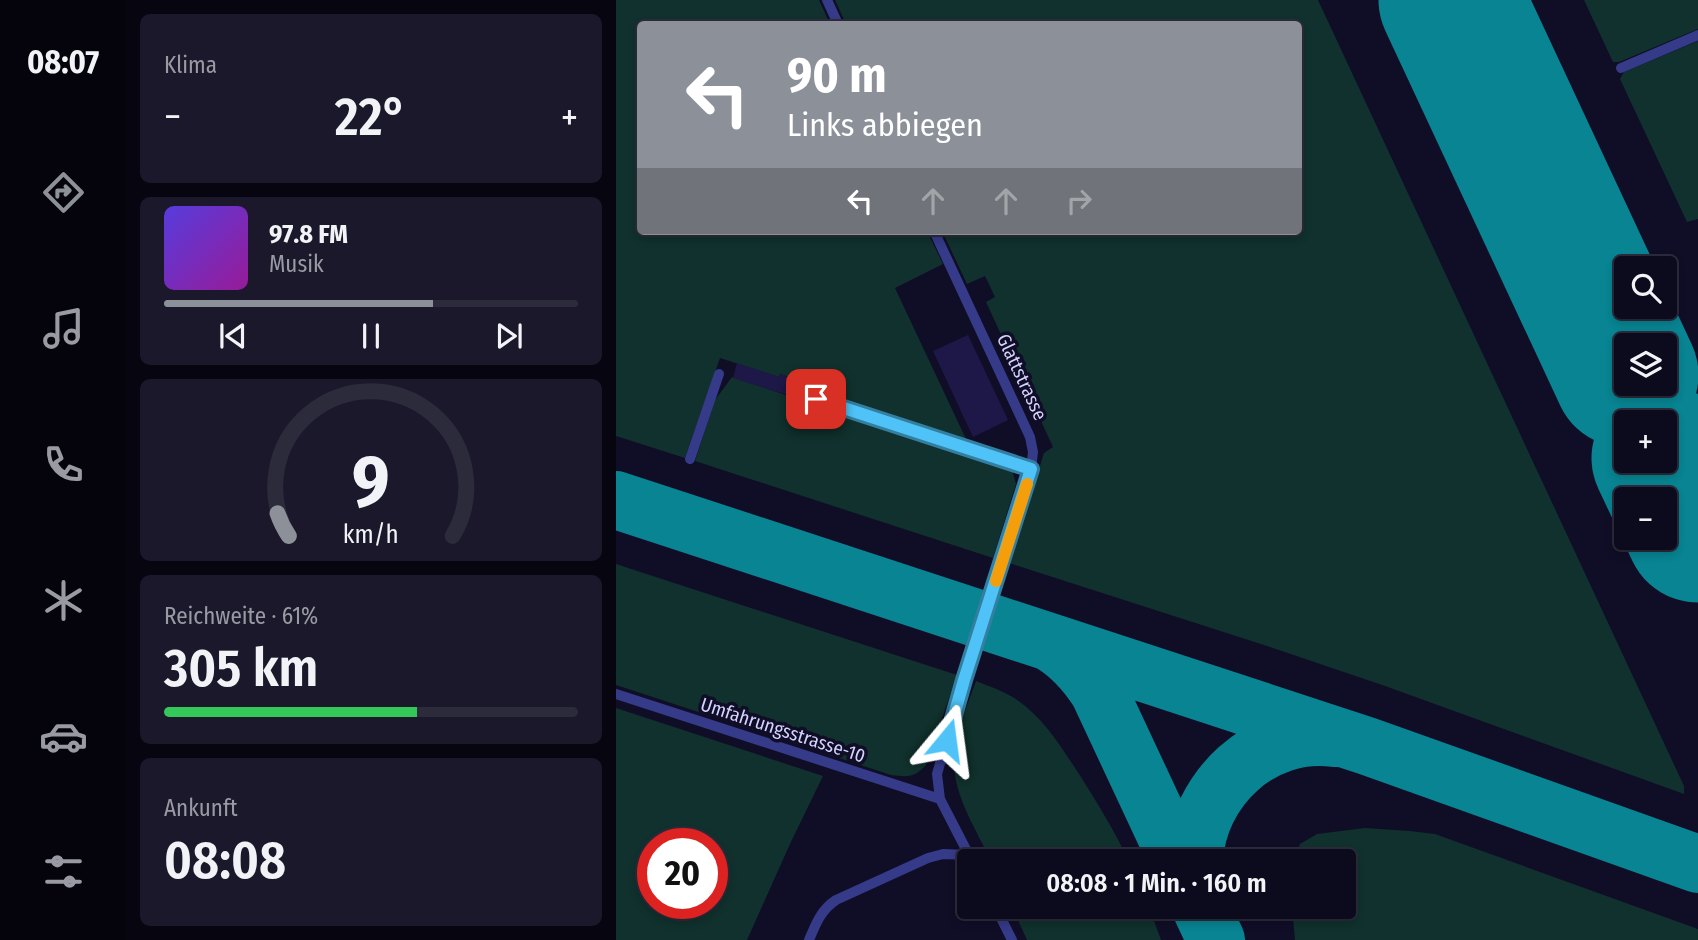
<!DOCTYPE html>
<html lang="de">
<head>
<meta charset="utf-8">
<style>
	body { margin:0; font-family:"Fira Sans Condensed",sans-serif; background:#1a182a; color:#f1f3f6; height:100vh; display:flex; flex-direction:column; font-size:26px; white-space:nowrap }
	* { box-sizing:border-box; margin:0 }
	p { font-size:23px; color:#9a9aa4 }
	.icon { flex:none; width:38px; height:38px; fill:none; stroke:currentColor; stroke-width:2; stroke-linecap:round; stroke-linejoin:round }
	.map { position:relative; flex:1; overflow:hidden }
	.panel { display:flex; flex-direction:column; gap:14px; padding:14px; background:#070610; width:490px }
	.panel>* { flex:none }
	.top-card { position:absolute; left:21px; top:21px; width:665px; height:214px; border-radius:7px; box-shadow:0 4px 10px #0003,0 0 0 2px #2c2b3b; background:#8c9099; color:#fff; overflow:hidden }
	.controls { position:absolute; left:998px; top:256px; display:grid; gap:14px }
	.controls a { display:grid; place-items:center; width:63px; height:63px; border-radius:7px; background:#0c0a1d; box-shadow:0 4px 10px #0003,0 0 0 2px #2c2b3b; font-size:35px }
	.speed { position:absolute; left:21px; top:828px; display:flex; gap:14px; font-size:35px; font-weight:700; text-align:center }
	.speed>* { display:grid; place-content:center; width:91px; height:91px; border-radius:50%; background:#0c0a1d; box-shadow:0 4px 10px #0003,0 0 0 2px #2c2b3b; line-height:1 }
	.speed .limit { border:10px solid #d22; background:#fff; color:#111 }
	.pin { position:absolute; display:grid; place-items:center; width:60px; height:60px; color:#fff; margin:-30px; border-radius:14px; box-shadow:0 4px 10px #0006 }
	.me { position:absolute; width:77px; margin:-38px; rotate:16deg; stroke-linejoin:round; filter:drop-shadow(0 0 5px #0008) }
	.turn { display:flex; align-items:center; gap:24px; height:147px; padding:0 35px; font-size:32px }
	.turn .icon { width:91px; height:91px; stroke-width:2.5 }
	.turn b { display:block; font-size:49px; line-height:60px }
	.lanes { display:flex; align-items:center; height:66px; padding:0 35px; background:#0003; justify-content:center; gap:35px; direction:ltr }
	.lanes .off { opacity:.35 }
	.big { font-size:52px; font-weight:600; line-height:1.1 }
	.panel .tile { flex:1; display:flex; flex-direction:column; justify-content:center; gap:10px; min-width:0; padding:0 24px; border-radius:10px; background:#1a182a }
	.panel .dial { align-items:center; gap:0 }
	.dial svg { height:182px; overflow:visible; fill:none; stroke:#2c2b3b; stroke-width:7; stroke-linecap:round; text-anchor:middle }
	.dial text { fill:#f1f3f6; stroke:none }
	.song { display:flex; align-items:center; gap:21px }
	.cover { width:84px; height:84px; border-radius:10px; background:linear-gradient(135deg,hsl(250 70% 55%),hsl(300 70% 35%)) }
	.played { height:7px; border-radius:4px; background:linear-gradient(90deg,#8c9099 65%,#2c2b3b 65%) }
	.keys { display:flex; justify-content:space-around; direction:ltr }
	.heat { display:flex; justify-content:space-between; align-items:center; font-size:38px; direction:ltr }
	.charge { height:10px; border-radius:5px; background:linear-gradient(90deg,#34c759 61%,#2c2b3b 0) }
	.trip { position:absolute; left:341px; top:849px; width:399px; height:70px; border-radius:7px; background:#0c0a1d; box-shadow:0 4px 10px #0003,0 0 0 2px #2c2b3b; font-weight:600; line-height:70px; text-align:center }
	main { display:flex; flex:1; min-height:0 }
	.menu { display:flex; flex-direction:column; width:126px; justify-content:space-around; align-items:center; background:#05040c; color:#9a9aa4 }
	.menu .icon { width:49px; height:49px }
	.menu .active { color:#8c9099 }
	.menu b { font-size:32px; color:#f1f3f6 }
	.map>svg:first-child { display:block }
	.green { fill:#10312d; fill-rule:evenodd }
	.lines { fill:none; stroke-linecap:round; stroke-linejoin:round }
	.taxiway { stroke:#088492; stroke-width:58 }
	.runway { stroke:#088492; stroke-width:145 }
	.building { fill:#1e1849 }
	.lane { stroke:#353a89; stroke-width:10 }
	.route-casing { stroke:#337fa1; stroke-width:18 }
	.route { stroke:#4fc3f7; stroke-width:12 }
	.slow { stroke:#f59e0b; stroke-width:12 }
	.labels { text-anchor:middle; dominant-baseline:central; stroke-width:7; stroke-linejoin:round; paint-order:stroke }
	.street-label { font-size:19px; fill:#d4d3ff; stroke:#100d27 }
</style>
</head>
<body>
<main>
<nav class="menu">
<b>08:07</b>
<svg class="icon active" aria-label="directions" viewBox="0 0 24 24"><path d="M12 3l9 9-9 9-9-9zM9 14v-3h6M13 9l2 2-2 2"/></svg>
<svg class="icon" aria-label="music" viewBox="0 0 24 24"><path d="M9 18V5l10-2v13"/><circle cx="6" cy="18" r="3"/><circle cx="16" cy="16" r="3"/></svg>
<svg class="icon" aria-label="phone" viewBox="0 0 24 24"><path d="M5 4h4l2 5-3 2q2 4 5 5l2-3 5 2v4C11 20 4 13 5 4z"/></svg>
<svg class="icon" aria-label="climate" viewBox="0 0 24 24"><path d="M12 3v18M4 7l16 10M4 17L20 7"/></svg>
<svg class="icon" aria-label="car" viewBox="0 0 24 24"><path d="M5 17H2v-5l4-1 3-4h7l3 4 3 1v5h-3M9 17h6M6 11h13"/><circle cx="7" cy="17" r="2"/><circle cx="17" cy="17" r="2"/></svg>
<svg class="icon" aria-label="filters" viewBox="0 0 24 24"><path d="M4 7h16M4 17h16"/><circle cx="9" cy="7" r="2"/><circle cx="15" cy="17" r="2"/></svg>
</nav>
<section class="panel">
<div class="tile"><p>Klima</p>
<div class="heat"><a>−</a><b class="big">22°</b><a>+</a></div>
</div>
<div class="tile">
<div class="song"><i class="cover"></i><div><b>97.8 FM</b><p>Musik</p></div></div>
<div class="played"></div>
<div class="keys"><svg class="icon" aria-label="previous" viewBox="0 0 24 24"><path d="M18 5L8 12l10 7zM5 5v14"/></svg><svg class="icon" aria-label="pause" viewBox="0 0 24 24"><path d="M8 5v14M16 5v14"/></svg><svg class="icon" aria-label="next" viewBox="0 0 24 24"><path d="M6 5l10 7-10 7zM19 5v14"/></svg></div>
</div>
<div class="tile dial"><svg viewBox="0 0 100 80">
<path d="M14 69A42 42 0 1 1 86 69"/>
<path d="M14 69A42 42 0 0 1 9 59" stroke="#8c9099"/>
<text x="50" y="56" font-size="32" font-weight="700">9</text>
<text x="50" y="72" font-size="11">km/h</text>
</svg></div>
<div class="tile"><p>Reichweite · 61%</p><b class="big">305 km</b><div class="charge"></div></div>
<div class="tile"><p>Ankunft</p><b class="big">08:08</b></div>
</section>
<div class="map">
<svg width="1082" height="940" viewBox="0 0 1082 940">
	<rect width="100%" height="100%" fill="#100d27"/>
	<!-- green -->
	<path class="green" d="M0,0H203L214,24H24V231H311L327,264L279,288L350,439L345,442L226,403C217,396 221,389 224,380L201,372L196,385L164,374L163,377L104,358L69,458L0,436Z
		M219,0H702L1068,786V794L769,686L651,646L393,563L428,453L437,447L370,302L379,297L369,276L351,284L326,231H682V24H230Z
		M968,0H1082V29L1003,62H997Z
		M1082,41V219L1071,222L1004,79L1008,72Z
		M116,377L393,469L397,473L400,484L377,558L79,461L99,400Z
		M0,564L341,675L310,765C298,778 291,777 275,775L0,685Z
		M360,681C375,687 391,692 404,702C430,721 447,750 465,777C482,804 499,832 513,861H375C359,827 335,792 338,754C340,730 352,704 360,681Z
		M0,708L207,776L174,844L131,940H0ZM37,844H96V903H37Z
		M749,828L794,831L819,834L1082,929V940H679L676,907L728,906V861H678L684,844L701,834Z
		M396,907H533L545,940H411Z"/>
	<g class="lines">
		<!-- taxiway -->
		<path class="taxiway" d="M0,500L751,746L1082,864
			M1072,508L1082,527
			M435,643C455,655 470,672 483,692L562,861
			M578,861C581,789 646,728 719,738
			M584,906L600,940"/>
		<!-- runway -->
		<path class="runway" d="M835,0L1010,375
			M1048,458L1082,530"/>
	</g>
	<!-- building -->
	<path class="building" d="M352,335L392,420L357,437L317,351Z
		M121,363L163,377L164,374L196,385L191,401L117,378Z"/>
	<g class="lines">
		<!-- lane -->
		<path class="lane" d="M211,0L222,24
			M1005,68L1082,35
			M318,231L414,437L417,452L415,469L348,680L321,774L324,799L356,861
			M200,399L415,469
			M74,459L103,374
			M0,694L324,799
			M379,906L396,940
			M193,940C200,923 205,910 220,900L312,858L327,854L352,855"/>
	</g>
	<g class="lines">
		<defs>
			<path id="route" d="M200,399L415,469L348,680L331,740"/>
		</defs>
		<!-- route casing -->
		<use href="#route" class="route-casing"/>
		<!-- route -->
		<use href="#route" class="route"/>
		<!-- slow -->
		<path class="slow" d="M380,581L411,484"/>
	</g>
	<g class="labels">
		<!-- street labels -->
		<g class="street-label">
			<text transform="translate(406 377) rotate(65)">Glattstrasse</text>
			<text transform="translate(167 730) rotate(18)">Umfahrungsstrasse-10</text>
		</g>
	</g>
</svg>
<div class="controls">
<a><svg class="icon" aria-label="search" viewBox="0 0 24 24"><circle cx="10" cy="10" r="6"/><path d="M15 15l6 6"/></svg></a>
<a><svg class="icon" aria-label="layers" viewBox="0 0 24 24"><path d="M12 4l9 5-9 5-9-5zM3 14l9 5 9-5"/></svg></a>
<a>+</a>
<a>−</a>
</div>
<div class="speed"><div class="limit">20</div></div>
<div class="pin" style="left:200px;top:399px;background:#d93025"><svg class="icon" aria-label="arrive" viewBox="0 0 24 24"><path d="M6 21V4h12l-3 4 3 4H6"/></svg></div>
<svg class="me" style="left:331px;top:740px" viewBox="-20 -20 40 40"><path d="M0-17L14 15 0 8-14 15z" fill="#4fc3f7" stroke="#fff" stroke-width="4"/></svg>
<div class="trip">08:08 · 1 Min. · 160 m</div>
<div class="top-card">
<div class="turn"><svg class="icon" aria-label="left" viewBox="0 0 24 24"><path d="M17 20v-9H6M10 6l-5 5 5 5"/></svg><div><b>90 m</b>Links abbiegen</div></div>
<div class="lanes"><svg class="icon" aria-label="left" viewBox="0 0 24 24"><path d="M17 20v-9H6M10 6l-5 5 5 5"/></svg><svg class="icon off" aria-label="ahead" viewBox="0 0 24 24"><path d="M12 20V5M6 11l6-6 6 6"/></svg><svg class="icon off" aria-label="ahead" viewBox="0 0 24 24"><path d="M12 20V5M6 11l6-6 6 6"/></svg><svg class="icon off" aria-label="right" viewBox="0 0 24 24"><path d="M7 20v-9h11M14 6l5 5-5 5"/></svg></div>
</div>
</div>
</main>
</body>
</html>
